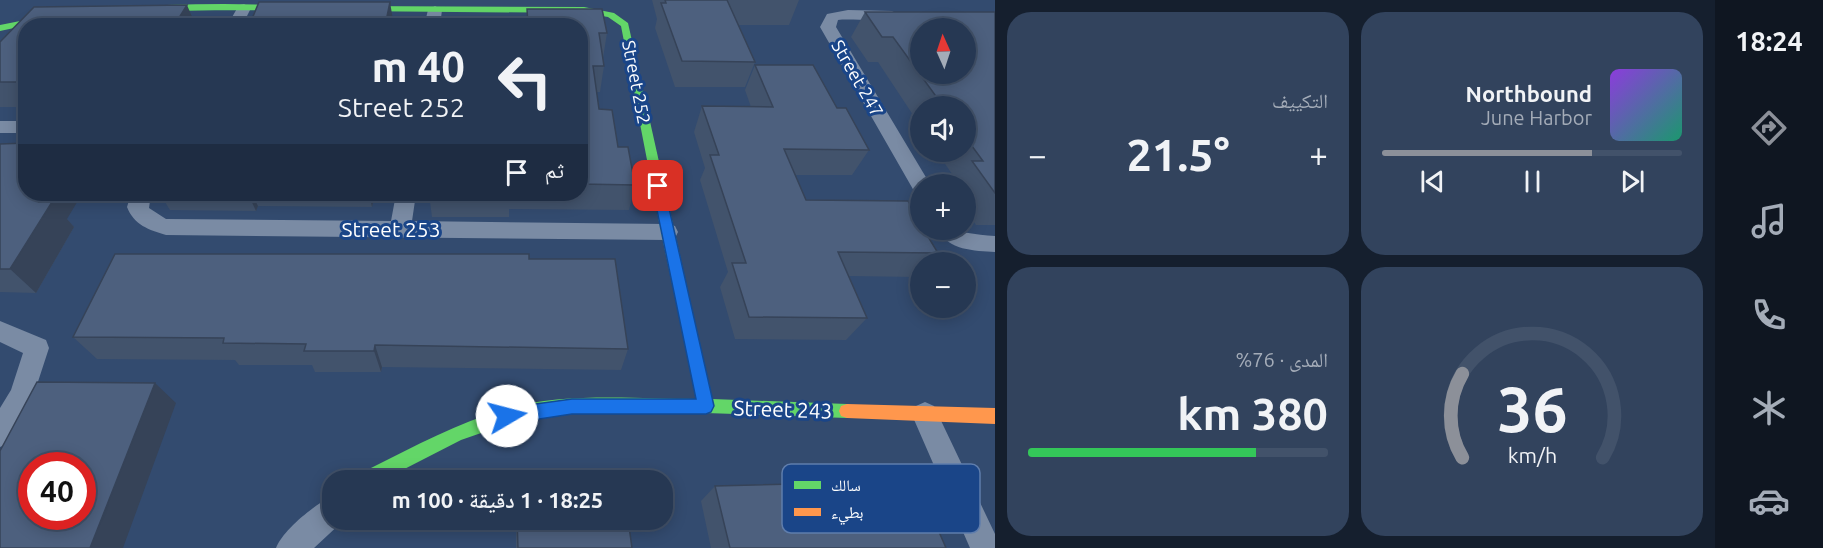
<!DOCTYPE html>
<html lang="ar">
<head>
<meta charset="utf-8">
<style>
	body { margin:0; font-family:Ubuntu,"Noto Naskh Arabic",sans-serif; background:#32435d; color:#f1f3f6; direction:rtl; height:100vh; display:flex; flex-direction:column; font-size:22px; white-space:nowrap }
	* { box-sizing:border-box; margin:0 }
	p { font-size:20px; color:#a4acb8 }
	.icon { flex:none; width:33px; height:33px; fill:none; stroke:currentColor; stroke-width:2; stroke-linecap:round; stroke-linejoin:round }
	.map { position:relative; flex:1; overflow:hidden; direction:ltr }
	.side { display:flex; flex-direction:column; gap:12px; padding:12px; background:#151f2e; width:720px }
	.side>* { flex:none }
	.top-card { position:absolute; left:18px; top:18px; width:570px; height:183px; border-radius:24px; box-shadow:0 3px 15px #0003,0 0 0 2px #42526a; direction:rtl; background:#263853; color:#f1f3f6; overflow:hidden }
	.needle { width:39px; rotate:357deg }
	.buttons { position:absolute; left:910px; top:18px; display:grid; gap:12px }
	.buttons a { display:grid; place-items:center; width:66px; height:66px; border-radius:50%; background:#263853; box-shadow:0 3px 15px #0003,0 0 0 2px #42526a; font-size:30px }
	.speed { position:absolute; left:18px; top:452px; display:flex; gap:12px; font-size:30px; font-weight:700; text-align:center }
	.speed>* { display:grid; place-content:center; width:78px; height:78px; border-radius:50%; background:#263853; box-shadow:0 3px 15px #0003,0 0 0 2px #42526a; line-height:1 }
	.speed .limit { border:9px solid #d22; background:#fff; color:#111 }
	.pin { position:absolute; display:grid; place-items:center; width:51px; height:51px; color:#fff; margin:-26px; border-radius:12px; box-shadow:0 3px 9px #0006 }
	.me { position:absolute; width:66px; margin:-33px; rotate:82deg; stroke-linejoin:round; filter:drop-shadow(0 0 4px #0008) }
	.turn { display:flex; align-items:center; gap:21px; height:126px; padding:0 24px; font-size:27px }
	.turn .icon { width:78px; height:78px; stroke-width:2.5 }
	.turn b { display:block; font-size:42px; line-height:51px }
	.then { display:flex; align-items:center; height:57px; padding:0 24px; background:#0003; gap:12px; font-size:22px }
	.big { font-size:45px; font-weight:600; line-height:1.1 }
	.side .widget { flex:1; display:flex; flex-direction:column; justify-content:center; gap:9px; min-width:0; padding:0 21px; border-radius:24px; background:#32435d }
	.side .dial { align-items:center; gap:0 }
	.dial svg { height:156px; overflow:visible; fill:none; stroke:#42526a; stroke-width:7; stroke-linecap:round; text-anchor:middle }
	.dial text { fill:#f1f3f6; stroke:none }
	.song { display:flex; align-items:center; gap:18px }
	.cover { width:72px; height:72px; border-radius:9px; background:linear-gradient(135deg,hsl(270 70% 55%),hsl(160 70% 35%)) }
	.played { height:6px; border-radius:3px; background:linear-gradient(90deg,#8c9099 70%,#42526a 70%) }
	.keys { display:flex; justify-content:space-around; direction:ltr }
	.heat { display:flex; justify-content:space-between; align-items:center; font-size:33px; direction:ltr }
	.charge { height:9px; border-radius:4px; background:linear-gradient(90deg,#34c759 76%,#42526a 0) }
	.side .tiles { flex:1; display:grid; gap:12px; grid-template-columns:repeat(2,1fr) }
	.trip { position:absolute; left:322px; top:470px; width:351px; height:60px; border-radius:24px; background:#263853; box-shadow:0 3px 15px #0003,0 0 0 2px #42526a; font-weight:600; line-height:60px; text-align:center; direction:rtl }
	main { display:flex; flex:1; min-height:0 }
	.tabs { display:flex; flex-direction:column; width:108px; justify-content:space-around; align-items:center; background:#0f1621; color:#a4acb8 }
	.tabs .icon { width:42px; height:42px }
	.tabs .current { color:#8c9099 }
	.tabs b { font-size:27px; color:#f1f3f6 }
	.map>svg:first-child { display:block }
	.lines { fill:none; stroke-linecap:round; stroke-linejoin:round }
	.street { fill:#7a8ba4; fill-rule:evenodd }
	.fast { fill:#63d668; fill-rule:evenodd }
	.slow { fill:#ff974d; fill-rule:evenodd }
	.wall { fill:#42536c }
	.shaded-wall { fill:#364358 }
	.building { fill:#4d607e; stroke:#364358; stroke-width:1.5; fill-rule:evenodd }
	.route { fill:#1a73e8; stroke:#114b97; stroke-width:1.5 }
	.labels { text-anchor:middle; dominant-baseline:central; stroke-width:6; stroke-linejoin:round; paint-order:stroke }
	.far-street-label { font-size:18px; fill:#fff; stroke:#1a4588 }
	.street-label { font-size:21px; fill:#fff; stroke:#1a4588 }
	.key { fill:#1a4588; stroke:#5f7dac; stroke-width:1.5 }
	.key-label { font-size:16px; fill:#fff }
</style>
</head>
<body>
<main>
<nav class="tabs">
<b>18:24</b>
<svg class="icon current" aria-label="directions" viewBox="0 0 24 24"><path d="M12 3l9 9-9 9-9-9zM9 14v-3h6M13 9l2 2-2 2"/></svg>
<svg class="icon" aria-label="music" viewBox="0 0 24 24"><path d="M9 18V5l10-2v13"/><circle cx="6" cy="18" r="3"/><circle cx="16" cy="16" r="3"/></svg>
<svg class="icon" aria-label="phone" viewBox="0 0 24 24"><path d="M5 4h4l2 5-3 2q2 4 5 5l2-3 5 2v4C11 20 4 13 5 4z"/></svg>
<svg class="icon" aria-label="climate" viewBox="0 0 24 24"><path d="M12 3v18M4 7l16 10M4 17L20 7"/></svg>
<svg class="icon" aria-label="car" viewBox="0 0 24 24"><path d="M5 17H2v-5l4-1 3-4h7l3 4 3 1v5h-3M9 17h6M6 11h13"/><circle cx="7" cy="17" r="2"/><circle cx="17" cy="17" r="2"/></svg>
</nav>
<section class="side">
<div class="tiles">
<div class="widget">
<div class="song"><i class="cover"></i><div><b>Northbound</b><p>June Harbor</p></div></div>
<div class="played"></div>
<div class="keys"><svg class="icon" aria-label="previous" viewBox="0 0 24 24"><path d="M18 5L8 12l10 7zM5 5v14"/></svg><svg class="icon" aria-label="pause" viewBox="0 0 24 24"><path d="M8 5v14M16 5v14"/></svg><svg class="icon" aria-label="next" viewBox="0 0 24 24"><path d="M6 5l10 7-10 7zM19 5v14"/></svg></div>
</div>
<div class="widget"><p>التكييف</p>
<div class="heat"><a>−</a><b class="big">21.5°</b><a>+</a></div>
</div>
<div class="widget dial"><svg viewBox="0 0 100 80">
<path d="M14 69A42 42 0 1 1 86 69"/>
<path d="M14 69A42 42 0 0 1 14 26" stroke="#8c9099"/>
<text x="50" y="56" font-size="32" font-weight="700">36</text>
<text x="50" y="72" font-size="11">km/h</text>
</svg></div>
<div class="widget"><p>المدى · 76%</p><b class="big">380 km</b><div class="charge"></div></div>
</div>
</section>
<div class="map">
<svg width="995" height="548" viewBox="0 0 995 548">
	<rect width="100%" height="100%" fill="#334b6f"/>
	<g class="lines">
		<!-- street -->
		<path class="street" d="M244,4L251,8L242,26H227L239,5Z
			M435,6L442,10L440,26H424L428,10Z
			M848,10L892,11L899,15C891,24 853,18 838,20L836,27L930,184H921V193L914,191L820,27L827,14Z
			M0,121H26V133H0Z
			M131,194H151L149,208L166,219L391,221L396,194H416L412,221L667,224L675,226L678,232L675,238L667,240L166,235C149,230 134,225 127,207Z
			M939,230C958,230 975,235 995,236V252C975,251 947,250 939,230Z
			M0,321L46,340L49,348L31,403L10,443L0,447V408L11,390L23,353L0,342Z
			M925,402L934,406L995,534V548H970L912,415L916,406Z
			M333,496V519H344L343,521L314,548H276C283,530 315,504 333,496Z"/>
		<!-- fast -->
		<path class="fast" d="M224,4L299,5L303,8L299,11C198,9 99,9 0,31V25C74,9 148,4 224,4Z
			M349,6L584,7L614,13L628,23L712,399L847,404L853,406L855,411L853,416L847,418L706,413H571L507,424L461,440L383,480H361L364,474L371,468C415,446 458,423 505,409C561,392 638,399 697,399L661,232L621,26L608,17L584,13L346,11V7Z"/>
		<!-- slow -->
		<path class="slow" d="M847,404L995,408V424L847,418L841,416L839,411L841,406Z"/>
	</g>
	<!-- wall -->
	<path class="wall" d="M652,0H799L789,25H738L755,62L745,87H675L655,28L657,19Z
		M865,12H995V225H976L966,210V184H952L956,180L937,152H966V106H921V127L878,62H868L851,37Z
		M26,26V107H0V42Z
		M580,26L607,33L603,58L604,66L600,92H597L599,109L618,147L635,185L629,210L509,209V217H432L429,194H580Z
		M755,65L837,108L869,150L852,175H795L806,200L938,253L929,262H921V270L915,277L849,276L867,318L846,340L735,339L720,287L728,272L700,180L705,168L694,132L702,106L751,107L745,90Z
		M0,144L74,227L36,293L0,292Z
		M160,194H375L372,207L258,206L256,211L170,210Z
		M529,259L628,349L621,370L382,367L381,372H315L312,365H239L235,360L97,359L73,337Z
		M715,486L946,548H711L701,501Z
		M516,519H628L632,548H516Z"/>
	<!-- shaded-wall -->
	<path class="shaded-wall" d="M390,2L394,26H385Z
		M187,5L196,26H174Z
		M45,194H82L67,219L74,227L36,293L10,269L39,202Z
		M248,194H252L258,206L256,211Z
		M369,194H375L372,207Z
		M375,345L382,367L381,372L374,351Z
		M155,383L176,403L123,548H90Z"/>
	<!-- building -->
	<path class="building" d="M665,0H727L755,62L682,61L661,3H666Z
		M259,2H390L385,26H249Z
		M187,5L174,26H26V82H0V42L34,7Z
		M527,9H602L607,33H599L604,66H593L599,109L612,110L618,147H628L635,185L580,184V26H528Z
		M865,12H995V193L972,161H983L966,138V106H943L893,37H882ZM921,28H966V74H921Z
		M755,65H813L837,108H846L869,150L784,149L806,200L908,201L921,224V230H924L938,253L838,252L867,318L749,317L732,263H746L710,155H719L702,106L773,107Z
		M26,143V194H45L39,202H52L10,269H0V144Z
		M115,254H529V259H615L628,349L375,345L374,351H304L306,344L223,343L224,338L73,337Z
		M37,382L155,383L90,548H0V451ZM32,465H82V516H32Z
		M917,481L946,548H730L715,486Z
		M517,519H628L632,548H518Z"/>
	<!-- route -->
	<path class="route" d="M658,182L664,186L714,406L711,412L706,414H572L507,424L501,421L499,416L501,411L507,408L572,399H696L652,186Z"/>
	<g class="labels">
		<!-- far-street labels -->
		<g class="far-street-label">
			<text transform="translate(858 78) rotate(60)">Street 247</text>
			<text transform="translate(637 82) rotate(79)">Street 252</text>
		</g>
		<!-- street labels -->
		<g class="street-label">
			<text x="391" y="229">Street 253</text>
			<text transform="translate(783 409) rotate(2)">Street 243</text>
		</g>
	</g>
	<!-- legend -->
	<rect x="782" y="464" width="198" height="69" rx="9" class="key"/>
	<rect x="794" y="481" width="27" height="8" fill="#63d668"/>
	<rect x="794" y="508" width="27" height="8" fill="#ff974d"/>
	<g class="key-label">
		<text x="831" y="491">سالك</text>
		<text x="831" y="518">بطيء</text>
	</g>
</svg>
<div class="buttons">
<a><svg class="needle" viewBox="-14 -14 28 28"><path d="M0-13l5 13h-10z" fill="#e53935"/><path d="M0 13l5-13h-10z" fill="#a4acb8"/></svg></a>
<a><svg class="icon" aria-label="sound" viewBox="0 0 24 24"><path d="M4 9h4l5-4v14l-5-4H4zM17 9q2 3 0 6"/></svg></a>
<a>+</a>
<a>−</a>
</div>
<div class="speed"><div class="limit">40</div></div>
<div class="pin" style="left:658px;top:186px;background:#d93025"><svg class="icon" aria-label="arrive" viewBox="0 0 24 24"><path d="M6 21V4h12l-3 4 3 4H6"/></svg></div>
<svg class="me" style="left:507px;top:416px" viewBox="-20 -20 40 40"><circle r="19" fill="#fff"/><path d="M0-13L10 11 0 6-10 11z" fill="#1a73e8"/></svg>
<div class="trip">18:25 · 1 دقيقة · 100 m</div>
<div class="top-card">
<div class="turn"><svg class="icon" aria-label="left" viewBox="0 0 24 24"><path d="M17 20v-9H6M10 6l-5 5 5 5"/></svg><div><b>40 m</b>Street 252</div></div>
<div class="then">ثم<svg class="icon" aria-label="arrive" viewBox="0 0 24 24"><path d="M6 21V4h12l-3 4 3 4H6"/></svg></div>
</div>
</div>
</main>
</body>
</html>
